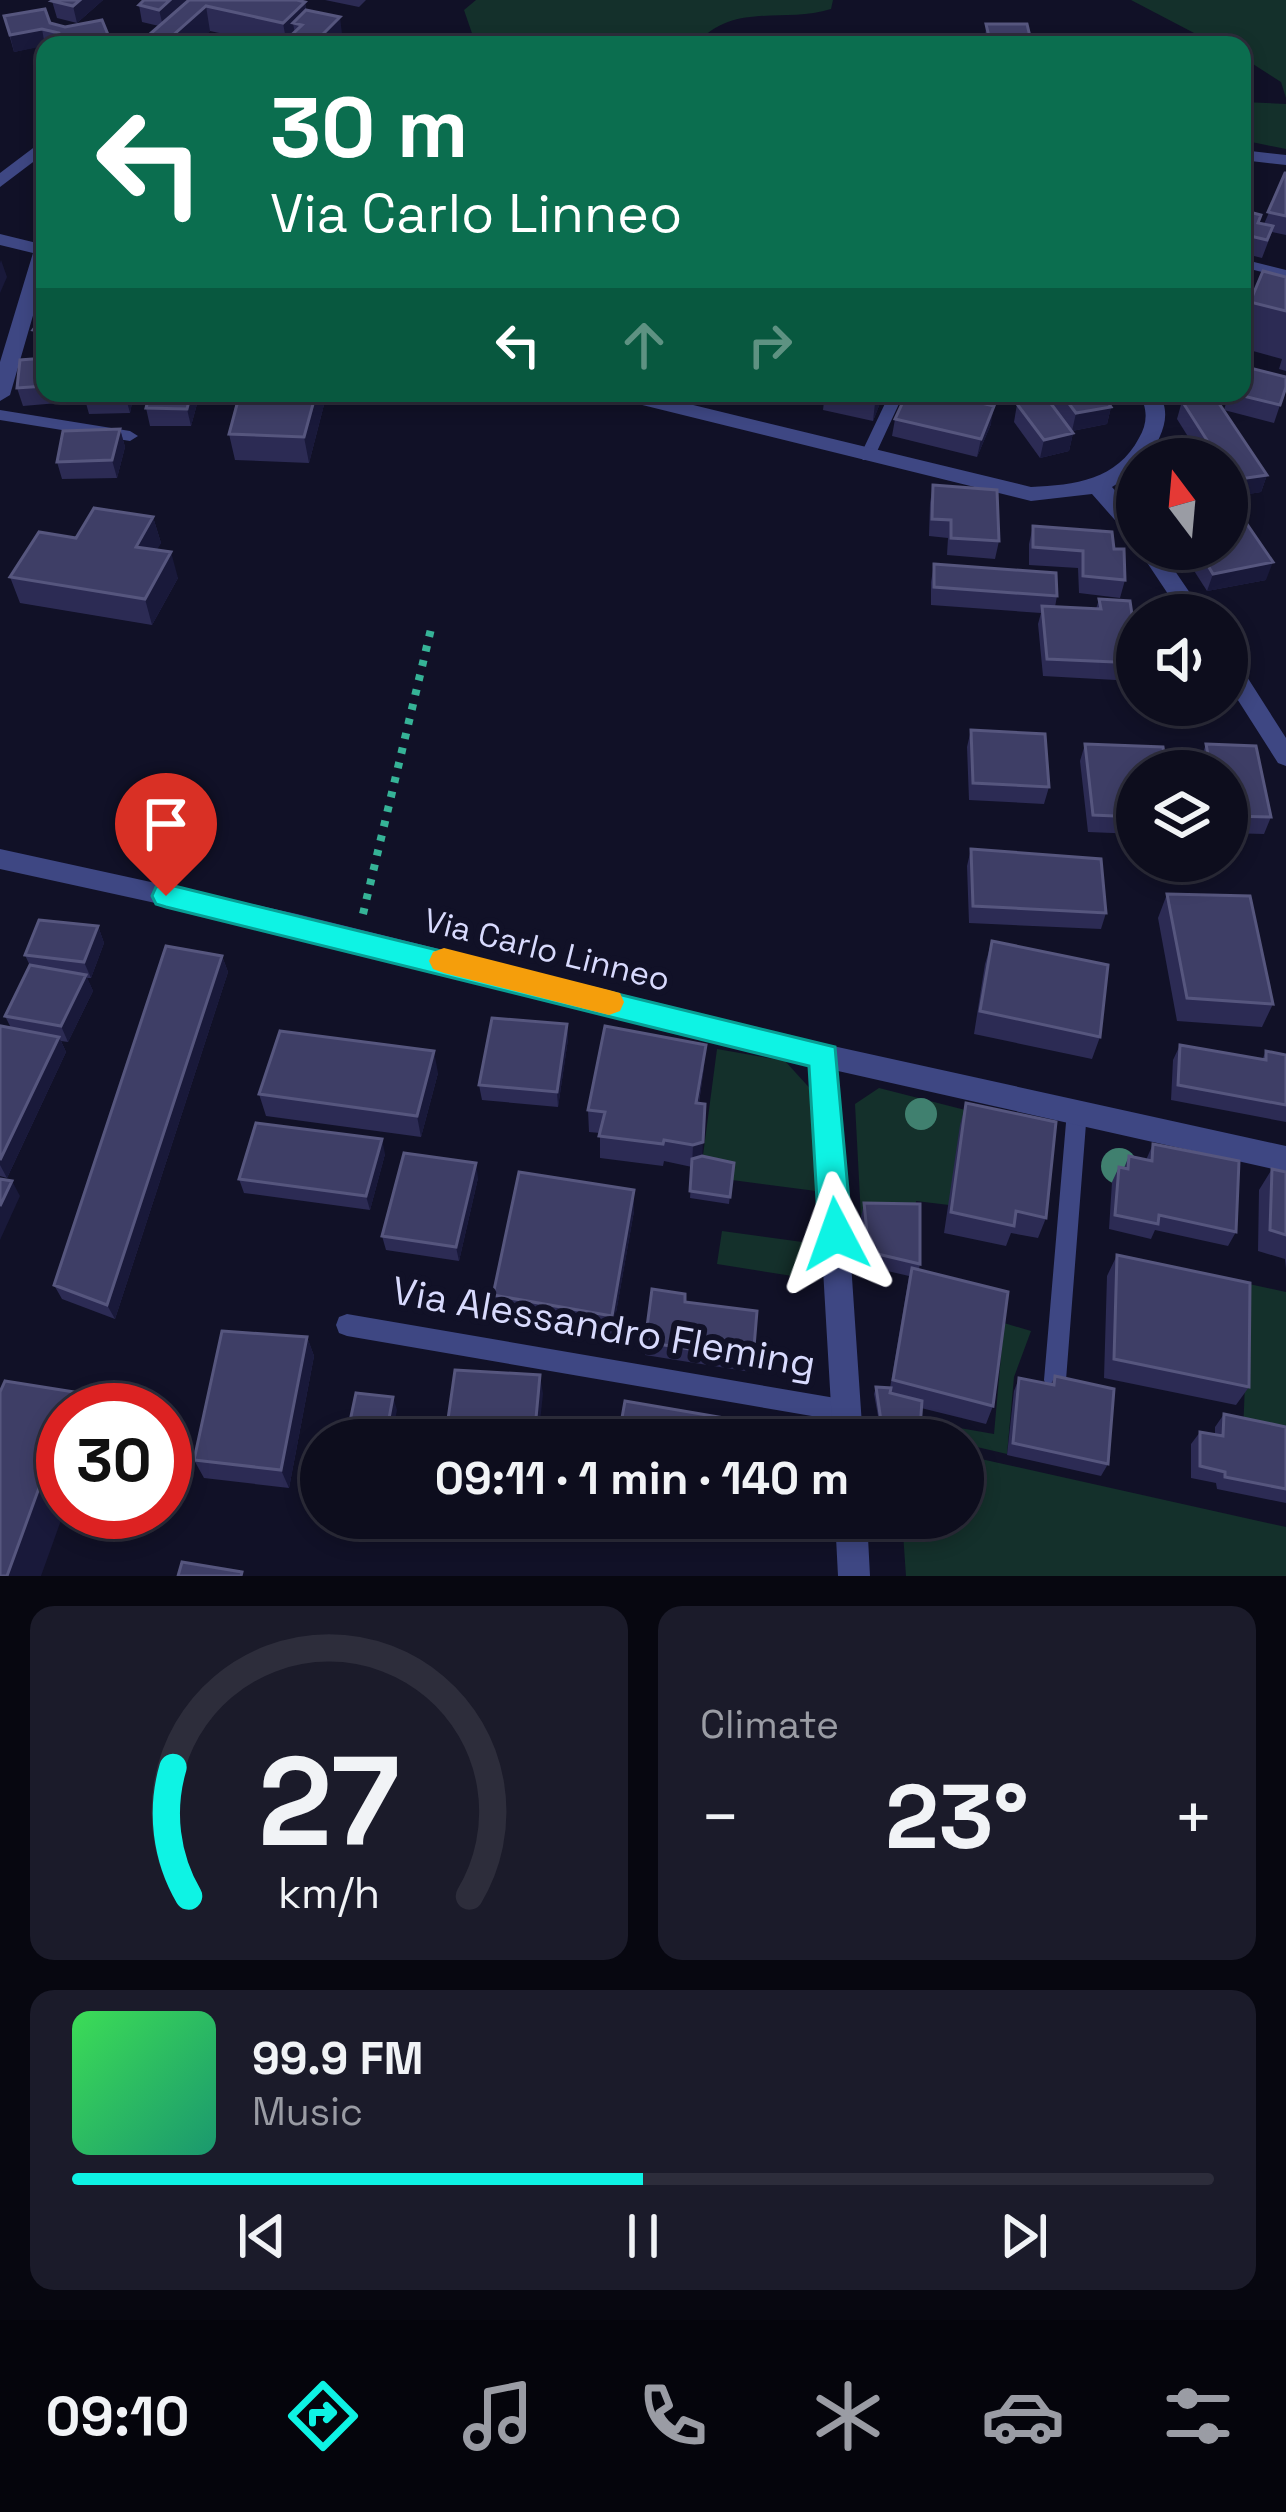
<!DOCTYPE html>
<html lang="en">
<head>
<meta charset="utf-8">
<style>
	body { margin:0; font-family:"Space Grotesk",sans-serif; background:#1b1b2a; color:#f1f3f6; height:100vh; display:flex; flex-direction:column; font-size:45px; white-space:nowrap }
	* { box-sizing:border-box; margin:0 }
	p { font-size:39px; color:#9a9ca4 }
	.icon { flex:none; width:66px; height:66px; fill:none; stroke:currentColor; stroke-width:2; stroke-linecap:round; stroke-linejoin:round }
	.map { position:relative; height:1576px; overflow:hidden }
	.side { display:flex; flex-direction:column; gap:30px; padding:30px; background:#070710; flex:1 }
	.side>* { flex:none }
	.guide { position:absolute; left:36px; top:36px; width:1215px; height:366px; border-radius:24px; box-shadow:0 6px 18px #0003,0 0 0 3px #2d2d3b; background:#0b6e4f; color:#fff; overflow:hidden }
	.needle { width:78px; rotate:344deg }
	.fabs { position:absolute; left:1116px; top:438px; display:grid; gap:24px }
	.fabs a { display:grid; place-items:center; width:132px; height:132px; border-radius:50%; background:#0d0d1d; box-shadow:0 6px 18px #0003,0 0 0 3px #2d2d3b; font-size:60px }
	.speed { position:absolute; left:36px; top:1383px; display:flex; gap:24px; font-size:60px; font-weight:700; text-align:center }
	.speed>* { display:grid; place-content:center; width:156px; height:156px; border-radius:50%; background:#0d0d1d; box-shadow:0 6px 18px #0003,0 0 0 3px #2d2d3b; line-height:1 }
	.speed .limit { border:18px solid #d22; background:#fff; color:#111 }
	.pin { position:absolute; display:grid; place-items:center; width:102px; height:102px; color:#fff; margin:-123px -51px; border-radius:50% 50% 50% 0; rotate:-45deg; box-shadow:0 0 12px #0007 }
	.pin .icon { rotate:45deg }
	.me { position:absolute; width:132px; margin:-66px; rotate:356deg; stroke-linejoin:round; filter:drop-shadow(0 0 9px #0008) }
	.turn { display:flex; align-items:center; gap:42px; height:252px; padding:0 36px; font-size:54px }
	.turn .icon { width:156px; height:156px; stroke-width:2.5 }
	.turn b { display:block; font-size:84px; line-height:102px }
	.lanes { display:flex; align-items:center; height:114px; padding:0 36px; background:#0003; justify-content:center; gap:60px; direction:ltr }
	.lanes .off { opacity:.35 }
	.big { font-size:90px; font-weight:700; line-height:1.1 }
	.side .card { flex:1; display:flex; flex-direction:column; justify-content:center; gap:18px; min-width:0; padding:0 42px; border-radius:24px; background:#1b1b2a }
	.side .dial { align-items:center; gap:0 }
	.dial svg { height:312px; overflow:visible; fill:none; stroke:#2d2d3b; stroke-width:7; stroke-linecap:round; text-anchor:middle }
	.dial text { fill:#f1f3f6; stroke:none }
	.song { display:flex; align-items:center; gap:36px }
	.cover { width:144px; height:144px; border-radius:18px; background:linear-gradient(135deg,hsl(130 70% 55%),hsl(160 70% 35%)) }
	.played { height:12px; border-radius:6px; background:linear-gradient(90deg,#0ef3e4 50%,#2d2d3b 50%) }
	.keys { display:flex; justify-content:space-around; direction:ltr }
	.heat { display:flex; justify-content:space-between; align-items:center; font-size:66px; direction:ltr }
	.side .tiles { flex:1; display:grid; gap:30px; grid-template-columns:1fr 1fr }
	.card:last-child { grid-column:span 2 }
	.trip { position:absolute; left:300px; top:1419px; width:684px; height:120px; border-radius:60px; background:#0d0d1d; box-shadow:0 6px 18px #0003,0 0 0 3px #2d2d3b; font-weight:700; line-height:120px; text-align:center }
	.menu { display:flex; height:192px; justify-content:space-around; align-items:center; background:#05050c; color:#9a9ca4 }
	.menu .icon { width:84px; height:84px }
	.menu .active { color:#0ef3e4 }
	.menu b { font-size:54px; color:#f1f3f6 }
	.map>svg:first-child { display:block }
	.green { fill:#14302b }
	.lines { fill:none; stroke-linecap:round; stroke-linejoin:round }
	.path { stroke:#36b397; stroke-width:8; stroke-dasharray:6 9; stroke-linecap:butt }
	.service { fill:#3e4783; fill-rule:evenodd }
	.minor { fill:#3e4783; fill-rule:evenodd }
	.tree { fill:#40806f }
	.wall { fill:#2c2b54 }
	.shaded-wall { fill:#19193a }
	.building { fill:#3e3e66; stroke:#56567e; stroke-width:3 }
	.route { fill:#0ef3e4; stroke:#099e94; stroke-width:3 }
	.slow { fill:#f59e0b }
	.labels { text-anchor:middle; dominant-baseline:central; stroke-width:12; stroke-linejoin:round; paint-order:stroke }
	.street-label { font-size:33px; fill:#d8dafd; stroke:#111127 }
	.near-street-label { font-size:39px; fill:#d8dafd; stroke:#111127 }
</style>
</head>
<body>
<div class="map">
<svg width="1286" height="1576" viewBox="0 0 1286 1576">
	<rect width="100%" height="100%" fill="#111127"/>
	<!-- green -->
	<path class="green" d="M476,0H833L831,9C783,24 732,1 696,45H476L464,10Z
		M1131,0H1286V98L1281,82L1242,57V45H1217Z
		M1242,102L1286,104V149L1242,140Z
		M717,1049L785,1061L816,1095V1191L732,1180L702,1163Z
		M879,1088L977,1113L949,1205L916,1201V1218L861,1217L855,1104Z
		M722,1231L817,1244L812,1272L799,1277L717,1264Z
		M1249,1284L1286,1292V1441L1243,1433Z
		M1004,1323L1031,1331L1014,1377L1007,1454L947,1440L948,1426L994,1434Z
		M963,1455L1286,1527V1576H906L902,1518H963Z"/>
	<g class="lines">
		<!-- path -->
		<path class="path" d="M363,914L431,629"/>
		<!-- service -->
		<path class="service" d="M1242,259L1286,270V278L1242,267Z
			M890,393H904L873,460H863L860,456Z
			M0,410L130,431L138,436L130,441L0,420Z
			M1077,1102L1084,1105L1087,1111L1066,1380L1063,1388L1055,1391L1047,1388L1044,1380L1067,1111L1070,1105Z
			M347,1314L847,1400L855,1403L859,1411L855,1419L847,1422L347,1336L339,1333L336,1325L339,1317Z"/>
		<!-- minor -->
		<path class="minor" d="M45,139V153L0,187V173Z
			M1242,150L1286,155V165L1242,160Z
			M0,234L45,245V274L10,395L0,401V362L33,253L0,245Z
			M608,393H644L1031,487C1075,485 1117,480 1139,438C1148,423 1148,407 1138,393H1158C1174,415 1160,438 1148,459H1137V471L1112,487L1137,516V538L1129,536L1092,494L1031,501L618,399Z
			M1138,549H1160L1205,615H1182Z
			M1227,656L1235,658L1286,738V766L1278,763L1227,683Z
			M0,849L297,914L824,1044L1286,1146V1172L838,1071L863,1440H833L811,1064L297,934L0,869Z
			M835,1518H867L870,1576H838Z"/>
	</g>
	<!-- trees -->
	<g class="tree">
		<circle cx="921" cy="1114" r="16"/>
		<circle cx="1119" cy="1166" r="18"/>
	</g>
	<!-- wall -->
	<path class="wall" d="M103,0L77,23L57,18L52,1Z
		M325,0H366L359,7Z
		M305,2L306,10L342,34L331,45H274L210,31L196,43L204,45H143L142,41L159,26L142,22L139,5Z
		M4,16L50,23L65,27L102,20L112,45H45L14,52Z
		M986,24L1032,45H985Z
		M45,157V184L41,183L36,166Z
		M1286,173V235L1272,232L1262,258L1242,253V210L1261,215L1259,223L1264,224Z
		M1286,277V371L1279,369L1282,359L1242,348V328L1250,302Z
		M45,314V349L39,348L33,330Z
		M45,358V393H71L70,402L23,406L17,388Z
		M1286,387L1274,423L1224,410L1267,475L1261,492L1229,497L1266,580L1207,591L1191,566L1194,557L1189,549H1227V459H1202L1177,419L1182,401L1224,410L1229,393Z
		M134,393L130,413L89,414L84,396Z
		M200,393L191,426H150L146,408Z
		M238,393H327L309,463L235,460L229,434Z
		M825,393H884L873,421L823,410Z
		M1044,393H1131L1130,395L1106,399L1111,407L1107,424L1072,431Z
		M1017,404L1073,433L1069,451L1040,458L1014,422Z
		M895,419L991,424L977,457L892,436Z
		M120,429L125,447L117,478L62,479L57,462Z
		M933,485L999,541L995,559L947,555L948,538L929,536L930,503Z
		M153,517L161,543L156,550L178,578L152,625L20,603L10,577L76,538Z
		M1033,526L1114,549L1125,580L1120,598L1079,593L1078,568L1029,565V544Z
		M934,564L1057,596L1055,607L1096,609L1099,599L1137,649V670L1134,681L1043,676L1038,624L1041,613L931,605V582Z
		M971,730L1049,787L1044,804L969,800L967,747Z
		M1085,744L1137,771V834L1088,832L1080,761Z
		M1206,744L1271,817L1264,834L1227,833V771H1202L1200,761Z
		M971,849L1106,913L1101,929L969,923L967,866Z
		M1167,894L1273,1004L1262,1027L1177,1021L1158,918Z
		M98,926L104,943L91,978H87L93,991L68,1042L61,1041L66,1052L7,1178L0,1176V1028H11L5,1016L30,966L25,955Z
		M992,941L1100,1037L1092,1059L974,1034L985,964Z
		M222,956L228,972L115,1319L62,1299L54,1285Z
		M567,1024L568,1039L558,1107L482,1100L479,1085Z
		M1180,1045L1262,1060L1266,1051L1286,1055V1122L1171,1100L1173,1060Z
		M704,1067L699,1103L702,1156L734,1163L729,1204L690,1198L692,1167L664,1161L663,1166L600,1158V1133L589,1132L588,1110Z
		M438,1073L421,1137L266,1116L259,1094Z
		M966,1103L1046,1218L1038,1238L1011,1233L1006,1246L944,1233L960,1125Z
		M1153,1144L1236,1232L1228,1246L1155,1230L1151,1239L1109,1229L1112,1182L1119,1167L1124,1168L1129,1156L1146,1160Z
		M385,1154L370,1210L244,1193L239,1179Z
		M1272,1169L1286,1172V1269L1285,1259L1258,1251L1259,1190Z
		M478,1178L459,1261L386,1250L382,1236Z
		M634,1190V1211L612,1335L496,1315L493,1295Z
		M864,1203L920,1264L919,1269L993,1406L986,1424L921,1408L917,1434L880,1427L874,1394L876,1387L890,1388L909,1276L866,1266L861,1217Z
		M1117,1255L1249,1387L1236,1405L1104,1378L1107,1276Z
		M685,1302L757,1311L751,1372L645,1355V1342Z
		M307,1337L314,1356L289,1488L204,1478L194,1460Z
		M1055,1376L1108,1464L1101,1476L1007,1455L1014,1391L1019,1378L1051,1384Z
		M1224,1414L1286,1427V1503L1217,1489L1216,1483L1191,1478V1444L1200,1432L1215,1435V1427Z
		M337,1518H377L376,1523Z
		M441,1518H530L529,1529Z
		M678,1518H790L786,1537Z"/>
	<!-- shaded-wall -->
	<path class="shaded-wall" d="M80,0H103L77,23L73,6Z
		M170,0H192L163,26L159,10Z
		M305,2L309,27L293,23L296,40L287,45L283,23Z
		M206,6L210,31L195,45H162Z
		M340,17L342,34L331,45H312Z
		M42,29L45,46L14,52L10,35Z
		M1,260L7,277L0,293V263Z
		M125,393H134L130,413L125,395Z
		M191,393H200L191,426L187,409Z
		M316,393H327L309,463L304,437Z
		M879,393H884L873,421L875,403Z
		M1094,393H1131L1130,395L1092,402Z
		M994,406L991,424L977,457L981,439Z
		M1111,407L1107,424L1072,431L1076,413Z
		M120,429L125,447L117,478L112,460Z
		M1073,433L1069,451L1040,458L1044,440Z
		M1267,475L1261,492L1227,498L1233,480Z
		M153,517L161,543L144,573L136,547Z
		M171,552L178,578L152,625L145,599Z
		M1273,562L1266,580L1207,591L1213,574Z
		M98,926L104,943L91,978L84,962Z
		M222,956L228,972L115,1319L107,1305Z
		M86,975L93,991L68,1042L61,1026Z
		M567,1024L568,1039L558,1107L557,1092Z
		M59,1037L66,1052L7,1178L0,1165V1160Z
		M706,1045L704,1067L695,1125L696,1103Z
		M434,1051L438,1073L421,1137L417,1116Z
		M382,1139L385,1154L370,1210L366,1196Z
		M703,1142L702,1163L692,1167L693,1145Z
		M476,1163L478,1178L459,1261L456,1247Z
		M12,1181L20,1196L0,1240V1206Z
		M634,1190V1211L612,1335V1316Z
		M307,1337L314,1356L289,1488L281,1470Z
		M540,1375L543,1394L538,1440H534Z
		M74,1392L86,1410H67Z
		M393,1397L397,1410L391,1440H385Z
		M63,1422L64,1512L41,1576H7Z"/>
	<!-- building -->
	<path class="building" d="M54,0H80L73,6L52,1Z
		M144,0H170L159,10L139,5Z
		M189,0H297L305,2L283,23L206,6L162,45L142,41Z
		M45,9L50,23L65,27L102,20L111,42L98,45H64L59,33L42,29L10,35L4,16Z
		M306,10L340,17L312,45H281L302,25L293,23Z
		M986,24H1027L1032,45H991Z
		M179,39L204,45H172Z
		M45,157V168L36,166Z
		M1285,173H1286V216L1268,212Z
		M1242,210L1261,215L1258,223L1273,226L1267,240L1242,234Z
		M1263,271L1286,277V311L1250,302Z
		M45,314V332L33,330Z
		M45,358V386L17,388L20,360Z
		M1242,366L1286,377V387L1280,405L1231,393H1242Z
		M85,393H125V395L84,396Z
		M150,393H191L187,409L146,408Z
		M240,393H316L304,437L229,434Z
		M828,393H879L875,403Z
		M907,393H939L994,406L981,439L895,419Z
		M1061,393H1102L1111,407L1076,413Z
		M1214,396L1267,475L1233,480L1227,471V459H1219L1182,401Z
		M1046,397L1073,433L1044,440L1017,404Z
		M120,429L112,460L57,462L63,431Z
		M933,485L997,490L999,541L951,538V520L932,519Z
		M1227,495L1273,562L1213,574L1198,549H1227Z
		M94,508L153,517L136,547L171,552L145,599L10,577L39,532L76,538Z
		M1033,526L1112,532L1114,549H1124L1125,580L1083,576V551L1033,547Z
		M934,564L1056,573L1057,596L934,587Z
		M1099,599L1130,601L1137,649V663L1047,659L1042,606L1101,609Z
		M971,730L1045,734L1049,787L973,783Z
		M1085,744L1163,747L1166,771H1137V817L1093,815Z
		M1206,744L1256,746L1271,817L1227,816V771H1211Z
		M971,849L1101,859L1106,913L973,906Z
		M1167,894L1250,896L1273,1004L1187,998Z
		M39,920L98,926L84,962L25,955Z
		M992,941L1108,965L1100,1037L980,1011Z
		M166,946L222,956L107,1305L54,1285Z
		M30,965L86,975L61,1026L5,1016Z
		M492,1018L567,1024L557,1092L479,1085Z
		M1,1026L59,1037L0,1160V1028Z
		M605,1026L706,1045L696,1103L705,1104L703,1142L693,1145L664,1140L663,1144L599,1136L605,1112L588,1110Z
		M280,1031L434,1051L417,1116L259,1094Z
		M1180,1045L1266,1060V1051L1286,1055V1105L1178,1085Z
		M966,1103L1056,1122L1046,1218L1016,1211L1014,1226L951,1212Z
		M256,1123L382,1139L366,1196L239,1179Z
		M1153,1144L1239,1161L1236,1232L1159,1215L1158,1224L1115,1215L1119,1167L1128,1169L1129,1156L1152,1161Z
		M404,1153L476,1163L456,1247L382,1236Z
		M702,1156L734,1163L730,1197L690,1191L692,1159Z
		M1272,1169L1286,1172V1235L1270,1230Z
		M519,1172L634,1190L612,1316L493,1295Z
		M0,1179L12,1181L0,1206Z
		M864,1203L920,1204V1264L869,1252Z
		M1117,1255L1250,1283L1249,1387L1114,1359Z
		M912,1268L1008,1292L993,1406L893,1380Z
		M652,1289L685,1294V1302L757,1311L753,1359L645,1342Z
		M222,1331L307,1337L281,1470L194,1460Z
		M455,1370L540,1375L534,1440H445Z
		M1055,1376L1114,1389L1108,1464L1013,1443L1019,1378L1054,1385Z
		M5,1381L74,1392L67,1410H63V1422L7,1576H0V1392Z
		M876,1387L891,1388L890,1393L922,1401L920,1428L881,1421Z
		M356,1393L393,1397L385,1440H346Z
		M625,1401L800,1431L799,1440H618Z
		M1224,1414L1286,1427V1489L1225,1477V1472L1200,1466V1432L1223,1436Z
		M182,1562L242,1572L241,1576H178Z"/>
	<!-- route -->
	<path class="route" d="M166,884L835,1047L852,1234L847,1244L836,1249L824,1244L819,1234L809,1066L166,907L156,904L152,896L156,887Z"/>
	<!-- slow -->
	<path class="slow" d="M444,948L609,990L620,993L624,1002L620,1011L609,1015L444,973L433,969L429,961L433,952Z"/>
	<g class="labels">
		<!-- street labels -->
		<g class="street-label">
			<text transform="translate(547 950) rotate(14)">Via Carlo Linneo</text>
		</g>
		<!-- near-street labels -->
		<g class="near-street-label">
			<text transform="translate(604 1327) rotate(10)">Via Alessandro Fleming</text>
		</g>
	</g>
</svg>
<div class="fabs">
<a><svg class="needle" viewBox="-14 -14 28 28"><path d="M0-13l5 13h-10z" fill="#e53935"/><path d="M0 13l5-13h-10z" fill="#9a9ca4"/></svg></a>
<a><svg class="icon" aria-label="sound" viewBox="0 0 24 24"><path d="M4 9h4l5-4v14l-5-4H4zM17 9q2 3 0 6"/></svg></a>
<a><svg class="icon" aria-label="layers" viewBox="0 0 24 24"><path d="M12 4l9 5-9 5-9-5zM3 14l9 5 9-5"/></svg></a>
</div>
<div class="speed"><div class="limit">30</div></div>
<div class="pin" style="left:166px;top:896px;background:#d93025"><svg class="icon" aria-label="arrive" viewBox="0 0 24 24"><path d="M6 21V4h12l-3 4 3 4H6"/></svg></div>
<svg class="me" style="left:836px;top:1234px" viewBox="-20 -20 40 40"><path d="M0-17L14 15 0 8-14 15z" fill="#0ef3e4" stroke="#fff" stroke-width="4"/></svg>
<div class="trip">09:11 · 1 min · 140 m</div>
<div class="guide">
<div class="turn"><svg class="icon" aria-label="left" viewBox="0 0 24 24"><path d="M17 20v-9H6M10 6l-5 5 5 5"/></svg><div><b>30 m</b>Via Carlo Linneo</div></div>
<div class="lanes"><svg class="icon" aria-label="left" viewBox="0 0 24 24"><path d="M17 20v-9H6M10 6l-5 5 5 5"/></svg><svg class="icon off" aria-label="ahead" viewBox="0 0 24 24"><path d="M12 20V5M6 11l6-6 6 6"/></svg><svg class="icon off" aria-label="right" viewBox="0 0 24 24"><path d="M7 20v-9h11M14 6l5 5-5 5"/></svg></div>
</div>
</div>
<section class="side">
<div class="tiles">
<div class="card dial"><svg viewBox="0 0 100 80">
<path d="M14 69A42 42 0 1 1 86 69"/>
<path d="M14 69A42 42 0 0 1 10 36" stroke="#0ef3e4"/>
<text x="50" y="56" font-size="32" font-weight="700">27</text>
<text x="50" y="72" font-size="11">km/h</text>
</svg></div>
<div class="card"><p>Climate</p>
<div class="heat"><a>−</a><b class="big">23°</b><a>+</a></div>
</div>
<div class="card">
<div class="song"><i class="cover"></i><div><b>99.9 FM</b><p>Music</p></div></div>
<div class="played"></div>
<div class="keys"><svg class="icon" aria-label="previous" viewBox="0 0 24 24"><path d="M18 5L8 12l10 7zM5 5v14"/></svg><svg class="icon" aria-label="pause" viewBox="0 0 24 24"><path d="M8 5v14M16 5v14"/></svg><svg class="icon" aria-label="next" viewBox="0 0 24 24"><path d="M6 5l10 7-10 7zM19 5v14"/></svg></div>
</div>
</div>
</section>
<nav class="menu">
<b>09:10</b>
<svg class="icon active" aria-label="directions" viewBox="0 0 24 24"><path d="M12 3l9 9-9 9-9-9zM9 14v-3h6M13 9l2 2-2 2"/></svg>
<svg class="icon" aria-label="music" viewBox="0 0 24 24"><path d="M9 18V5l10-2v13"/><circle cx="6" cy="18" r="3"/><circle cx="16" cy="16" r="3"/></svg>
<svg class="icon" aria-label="phone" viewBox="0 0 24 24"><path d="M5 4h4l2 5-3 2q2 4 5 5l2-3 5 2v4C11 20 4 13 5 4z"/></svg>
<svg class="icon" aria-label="climate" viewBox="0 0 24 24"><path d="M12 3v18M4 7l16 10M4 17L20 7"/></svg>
<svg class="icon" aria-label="car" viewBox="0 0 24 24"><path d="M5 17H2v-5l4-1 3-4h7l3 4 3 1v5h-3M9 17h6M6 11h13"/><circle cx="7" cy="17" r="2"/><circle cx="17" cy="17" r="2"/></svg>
<svg class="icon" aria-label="filters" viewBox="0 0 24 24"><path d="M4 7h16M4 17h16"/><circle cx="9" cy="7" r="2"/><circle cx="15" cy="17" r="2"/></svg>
</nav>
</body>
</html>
